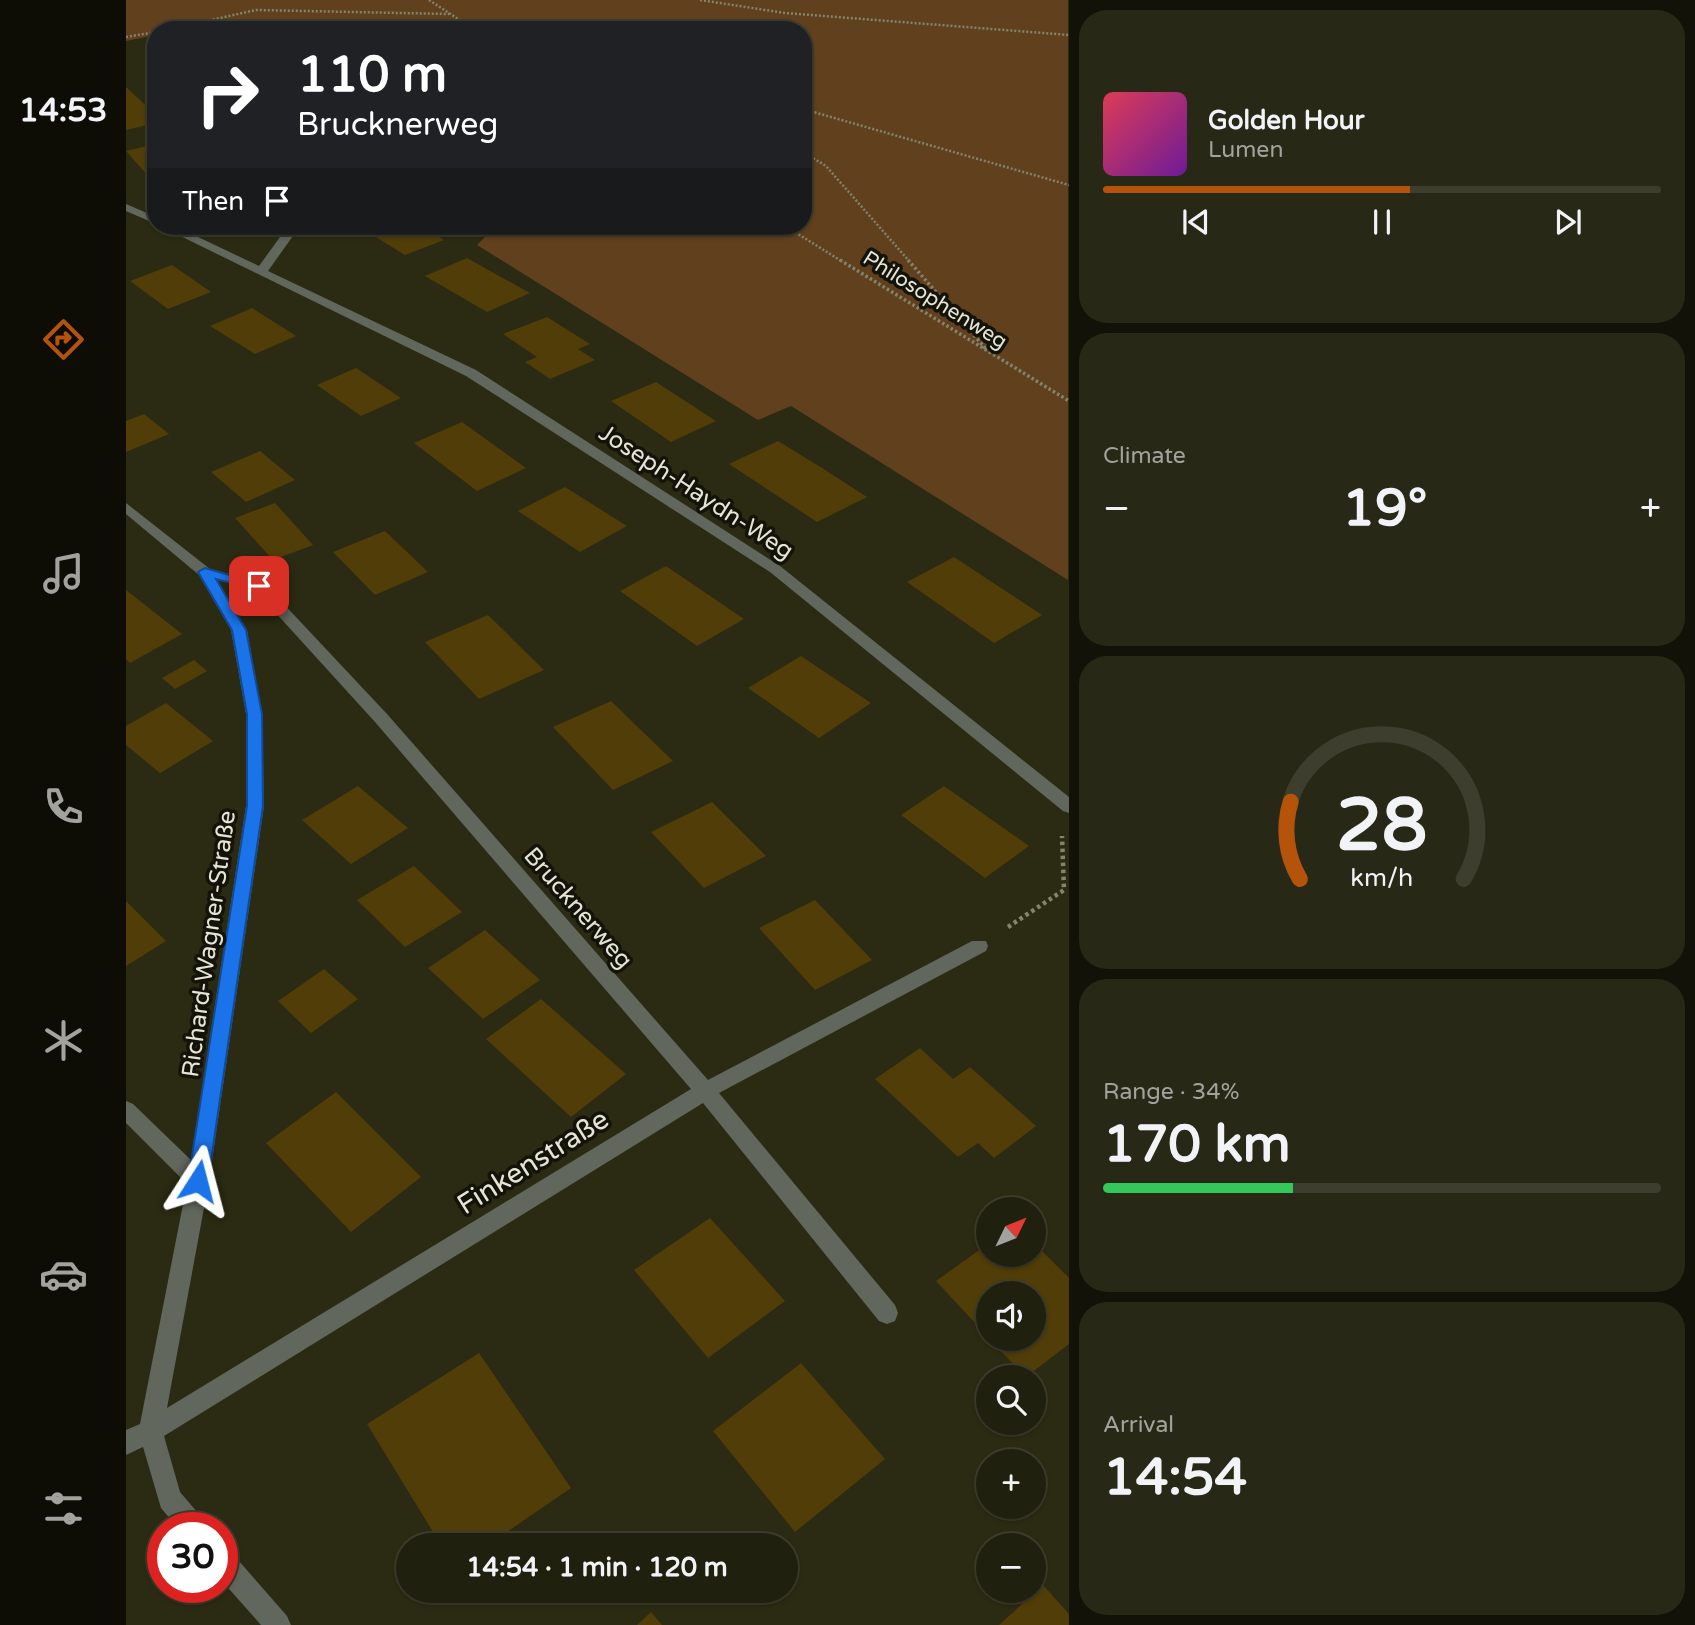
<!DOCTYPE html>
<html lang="en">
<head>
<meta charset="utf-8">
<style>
	body { margin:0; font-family:"Varela Round",sans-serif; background:#282817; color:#f1f3f6; height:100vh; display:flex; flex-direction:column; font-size:26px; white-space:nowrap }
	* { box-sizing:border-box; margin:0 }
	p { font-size:23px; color:#a2a39e }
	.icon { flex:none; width:38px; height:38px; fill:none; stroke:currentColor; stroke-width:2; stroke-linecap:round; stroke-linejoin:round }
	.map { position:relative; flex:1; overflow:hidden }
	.panel { display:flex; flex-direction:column; gap:10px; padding:10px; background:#121208; width:626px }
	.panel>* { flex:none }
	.guide { position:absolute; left:21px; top:21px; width:665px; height:214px; border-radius:28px; box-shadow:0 2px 5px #0004,0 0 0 2px #3d3e2e; background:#202124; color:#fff; overflow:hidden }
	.needle { width:46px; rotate:47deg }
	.controls { position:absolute; left:850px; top:1197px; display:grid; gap:14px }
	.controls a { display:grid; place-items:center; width:70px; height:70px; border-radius:50%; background:#20200e; box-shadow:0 2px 5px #0004,0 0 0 2px #3d3e2e; font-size:35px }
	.speed { position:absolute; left:21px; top:1512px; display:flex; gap:14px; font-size:35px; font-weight:700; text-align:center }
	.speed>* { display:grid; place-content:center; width:91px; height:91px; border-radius:50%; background:#20200e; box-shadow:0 2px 5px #0004,0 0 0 2px #3d3e2e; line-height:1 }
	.speed .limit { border:10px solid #d22; background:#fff; color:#111 }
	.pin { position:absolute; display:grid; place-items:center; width:60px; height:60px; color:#fff; margin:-30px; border-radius:14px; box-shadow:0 4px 10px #0006 }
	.me { position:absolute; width:77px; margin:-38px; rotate:9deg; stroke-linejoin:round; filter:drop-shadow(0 0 5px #0008) }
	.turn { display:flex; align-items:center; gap:24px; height:147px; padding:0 35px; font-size:32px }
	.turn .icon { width:91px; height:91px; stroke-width:2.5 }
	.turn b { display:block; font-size:49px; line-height:60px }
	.then { display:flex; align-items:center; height:66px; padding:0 35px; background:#0003; gap:14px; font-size:26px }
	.big { font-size:52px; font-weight:700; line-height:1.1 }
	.panel .tile { flex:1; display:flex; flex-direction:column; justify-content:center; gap:10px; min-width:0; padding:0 24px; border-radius:28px; background:#282817 }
	.panel .dial { align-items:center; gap:0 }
	.dial svg { height:182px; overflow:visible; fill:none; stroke:#3d3e2e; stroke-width:7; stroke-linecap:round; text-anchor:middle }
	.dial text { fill:#f1f3f6; stroke:none }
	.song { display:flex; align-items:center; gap:21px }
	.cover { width:84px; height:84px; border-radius:10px; background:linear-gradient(135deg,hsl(350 70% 55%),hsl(280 70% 35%)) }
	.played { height:7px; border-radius:4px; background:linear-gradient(90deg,#b45309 55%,#3d3e2e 55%) }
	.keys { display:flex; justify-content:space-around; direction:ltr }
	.heat { display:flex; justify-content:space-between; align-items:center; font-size:38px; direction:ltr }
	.charge { height:10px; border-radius:5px; background:linear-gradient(90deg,#34c759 34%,#3d3e2e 0) }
	.trip { position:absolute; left:270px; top:1533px; width:402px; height:70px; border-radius:35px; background:#20200e; box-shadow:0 2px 5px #0004,0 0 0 2px #3d3e2e; font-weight:700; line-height:70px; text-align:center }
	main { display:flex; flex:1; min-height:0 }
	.menu { display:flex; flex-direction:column; width:126px; justify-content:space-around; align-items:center; background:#0d0d06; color:#a2a39e }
	.menu .icon { width:49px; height:49px }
	.menu .on { color:#b45309 }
	.menu b { font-size:32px; color:#f1f3f6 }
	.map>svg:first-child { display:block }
	.green { fill:#61401d }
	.building { fill:#503d08 }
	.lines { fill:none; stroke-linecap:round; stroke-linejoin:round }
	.path-far2 { stroke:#838470; stroke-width:2.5; stroke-dasharray:2 2; stroke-linecap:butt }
	.path-far1 { stroke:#838470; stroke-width:3.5; stroke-dasharray:2.5 2.5; stroke-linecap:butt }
	.path { stroke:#838470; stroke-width:4.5; stroke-dasharray:3.5 3.5; stroke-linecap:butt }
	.minor { fill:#61675c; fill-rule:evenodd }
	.route { fill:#1a73e8; stroke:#114b97; stroke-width:2 }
	.labels { text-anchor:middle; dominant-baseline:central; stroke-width:7; stroke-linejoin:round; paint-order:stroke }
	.far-street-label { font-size:21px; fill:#e4e5d6; stroke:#131309 }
	.street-label { font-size:24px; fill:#e4e5d6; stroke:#131309 }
	.near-street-label { font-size:28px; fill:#e4e5d6; stroke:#131309 }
</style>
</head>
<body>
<main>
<nav class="menu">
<b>14:53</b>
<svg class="icon on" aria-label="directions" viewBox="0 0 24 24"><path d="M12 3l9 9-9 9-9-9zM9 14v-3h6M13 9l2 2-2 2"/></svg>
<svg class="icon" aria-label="music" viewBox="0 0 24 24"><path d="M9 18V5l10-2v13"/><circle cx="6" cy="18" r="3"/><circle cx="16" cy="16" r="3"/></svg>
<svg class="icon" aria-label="phone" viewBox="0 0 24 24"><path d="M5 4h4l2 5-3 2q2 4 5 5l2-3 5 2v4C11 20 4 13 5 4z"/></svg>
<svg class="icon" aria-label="climate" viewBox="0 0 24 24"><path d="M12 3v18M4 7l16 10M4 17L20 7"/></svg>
<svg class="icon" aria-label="car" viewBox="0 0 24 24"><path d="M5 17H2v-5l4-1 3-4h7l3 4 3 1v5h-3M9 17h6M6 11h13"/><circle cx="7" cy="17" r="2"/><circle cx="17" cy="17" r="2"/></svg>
<svg class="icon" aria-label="filters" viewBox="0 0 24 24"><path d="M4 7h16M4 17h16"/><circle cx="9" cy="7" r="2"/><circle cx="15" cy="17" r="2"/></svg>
</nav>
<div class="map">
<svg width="943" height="1625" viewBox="0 0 943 1625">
	<rect width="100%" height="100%" fill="#2b2b13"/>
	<!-- green -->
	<path class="green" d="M0,0H942V580L665,406L632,420L351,245L370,226H677V30H116L105,21L57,30H30V35L0,41Z"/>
	<!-- building -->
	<path class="building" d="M0,87L30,115V123L0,130Z
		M30,144V175L23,177L0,151Z
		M232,226H295L318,240L279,255Z
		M341,258L404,293L361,312L299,276Z
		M46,265L85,292L42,309L4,281Z
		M126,308L170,336L129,354L84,326Z
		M421,317L464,344L452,349L469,360L424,379L399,362L411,357L377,334Z
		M230,368L275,398L235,416L191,385Z
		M530,382L590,421L545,442L485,401Z
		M18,414L43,434L0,452V421Z
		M336,422L400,468L351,491L288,443Z
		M652,441L696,468L741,497L691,522L603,464Z
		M134,451L169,480L120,502L85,472Z
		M439,487L501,526L454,552L392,511Z
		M149,503L187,545L147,560L109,518Z
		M259,531L302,572L249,595L207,552Z
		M828,557L916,615L868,643L781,582Z
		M540,566L618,619L571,646L494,591Z
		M0,590L56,634L4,663L0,659Z
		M362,615L418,670L353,699L299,642Z
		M675,656L745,703L693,738L622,688Z
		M68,660L81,671L49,689L36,678Z
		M485,701L547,761L487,790L427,727Z
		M40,703L87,741L34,773L0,745V726Z
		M232,786L282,828L225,864L176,820Z
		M818,786L903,846L859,878L775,815Z
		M586,802L640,856L578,888L525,832Z
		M288,866L336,912L279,947L231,900Z
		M689,900L746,960L689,990L633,928Z
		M0,901L40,941L0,966Z
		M359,930L414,980L357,1019L302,968Z
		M198,969L232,999L185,1033L152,1001Z
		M415,999L500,1074L445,1117L360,1039Z
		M794,1048L827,1079L844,1067L910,1126L868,1158L852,1143L832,1157L749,1079Z
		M210,1092L295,1177L225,1232L140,1143Z
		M584,1218L659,1301L582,1358L508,1270Z
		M863,1243V1255H908V1243L943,1278V1344L900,1377L863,1339H908V1293H863V1338L810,1281Z
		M353,1353L445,1488L362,1545H315L241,1424Z
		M675,1363L759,1459L669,1532L587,1431Z
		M917,1585L943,1614V1625H873Z
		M525,1612L536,1625H511Z"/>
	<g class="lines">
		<!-- path-far2 -->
		<path class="path-far2" d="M303,0L349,30
			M574,0L659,13L943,35
			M40,30L130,10L323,14
			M0,37L30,32
			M677,109L943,185
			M677,152L700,166L784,262
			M659,226L717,262"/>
		<!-- path-far1 -->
		<path class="path-far1" d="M714,260L943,401
			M782,260L860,349"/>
		<!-- path -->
		<path class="path" d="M882,927L938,890L936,836"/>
		<!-- minor -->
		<path class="minor" d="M0,204L30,217V224L0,211Z
			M34,226H49L133,266L162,226H174L142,271L350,370L654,566L943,797V813L937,811L644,572L340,376Z
			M0,503L84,569L138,583L261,714L582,1080L846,941H860L862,946L860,951L593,1093L769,1305L772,1313L769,1321L761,1324L753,1321L577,1103L38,1436L54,1492L77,1519L80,1528H52L35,1508L17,1447L0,1455V1430L14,1424L61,1184L0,1123V1101L7,1104L65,1160L120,806V714L105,630L73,575L0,514ZM91,580L128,589L249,722L565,1089L41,1408L83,1181L138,806L136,714L121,630Z
			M96,1548L105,1552L161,1616L165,1625H135L96,1581Z"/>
	</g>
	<!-- route -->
	<path class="route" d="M79,568L140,586L133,590L90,579L120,630L136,714L137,806L82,1181L79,1187L72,1190L65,1187L62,1181L121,806V714L106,630L72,572Z"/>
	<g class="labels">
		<!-- far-street labels -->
		<g class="far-street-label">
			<text transform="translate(809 300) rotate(32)">Philosophenweg</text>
		</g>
		<!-- street labels -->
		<g class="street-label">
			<text transform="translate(570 492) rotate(33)">Joseph-Haydn-Weg</text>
			<text transform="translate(452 908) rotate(49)">Brucknerweg</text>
			<text transform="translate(83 944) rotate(-82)">Richard-Wagner-Straße</text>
		</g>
		<!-- near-street labels -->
		<g class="near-street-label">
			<text transform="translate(407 1162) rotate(-32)">Finkenstraße</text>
		</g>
	</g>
</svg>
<div class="controls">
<a><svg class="needle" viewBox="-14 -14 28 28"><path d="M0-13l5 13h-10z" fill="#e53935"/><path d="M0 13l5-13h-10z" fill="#a2a39e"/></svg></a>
<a><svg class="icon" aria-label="sound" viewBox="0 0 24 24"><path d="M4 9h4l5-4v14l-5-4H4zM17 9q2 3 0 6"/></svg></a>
<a><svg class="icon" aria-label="search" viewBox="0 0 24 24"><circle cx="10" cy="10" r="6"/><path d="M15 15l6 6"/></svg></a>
<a>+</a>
<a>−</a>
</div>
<div class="speed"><div class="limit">30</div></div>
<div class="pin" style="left:133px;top:586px;background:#d93025"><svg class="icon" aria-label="arrive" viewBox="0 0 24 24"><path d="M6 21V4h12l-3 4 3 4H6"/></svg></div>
<svg class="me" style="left:72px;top:1181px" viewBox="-20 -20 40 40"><path d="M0-17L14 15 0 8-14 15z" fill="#1a73e8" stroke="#fff" stroke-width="4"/></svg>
<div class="trip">14:54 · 1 min · 120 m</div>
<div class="guide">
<div class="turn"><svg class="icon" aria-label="right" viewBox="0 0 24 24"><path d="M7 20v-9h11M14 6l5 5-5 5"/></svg><div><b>110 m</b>Brucknerweg</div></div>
<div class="then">Then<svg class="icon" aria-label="arrive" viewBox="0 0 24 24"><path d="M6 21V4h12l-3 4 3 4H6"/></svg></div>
</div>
</div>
<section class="panel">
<div class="tile">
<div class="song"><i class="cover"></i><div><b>Golden Hour</b><p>Lumen</p></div></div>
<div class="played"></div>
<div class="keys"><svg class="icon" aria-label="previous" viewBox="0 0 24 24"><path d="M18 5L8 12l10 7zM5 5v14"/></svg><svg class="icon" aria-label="pause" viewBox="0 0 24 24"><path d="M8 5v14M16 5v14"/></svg><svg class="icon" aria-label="next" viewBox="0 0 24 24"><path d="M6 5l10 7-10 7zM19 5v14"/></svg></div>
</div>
<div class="tile"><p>Climate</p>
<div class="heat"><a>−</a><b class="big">19°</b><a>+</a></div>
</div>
<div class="tile dial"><svg viewBox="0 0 100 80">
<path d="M14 69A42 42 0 1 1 86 69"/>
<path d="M14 69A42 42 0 0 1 10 35" stroke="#b45309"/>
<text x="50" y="56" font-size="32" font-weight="700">28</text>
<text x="50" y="72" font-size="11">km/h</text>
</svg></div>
<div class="tile"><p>Range · 34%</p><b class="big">170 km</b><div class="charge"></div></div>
<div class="tile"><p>Arrival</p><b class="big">14:54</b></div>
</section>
</main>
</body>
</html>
